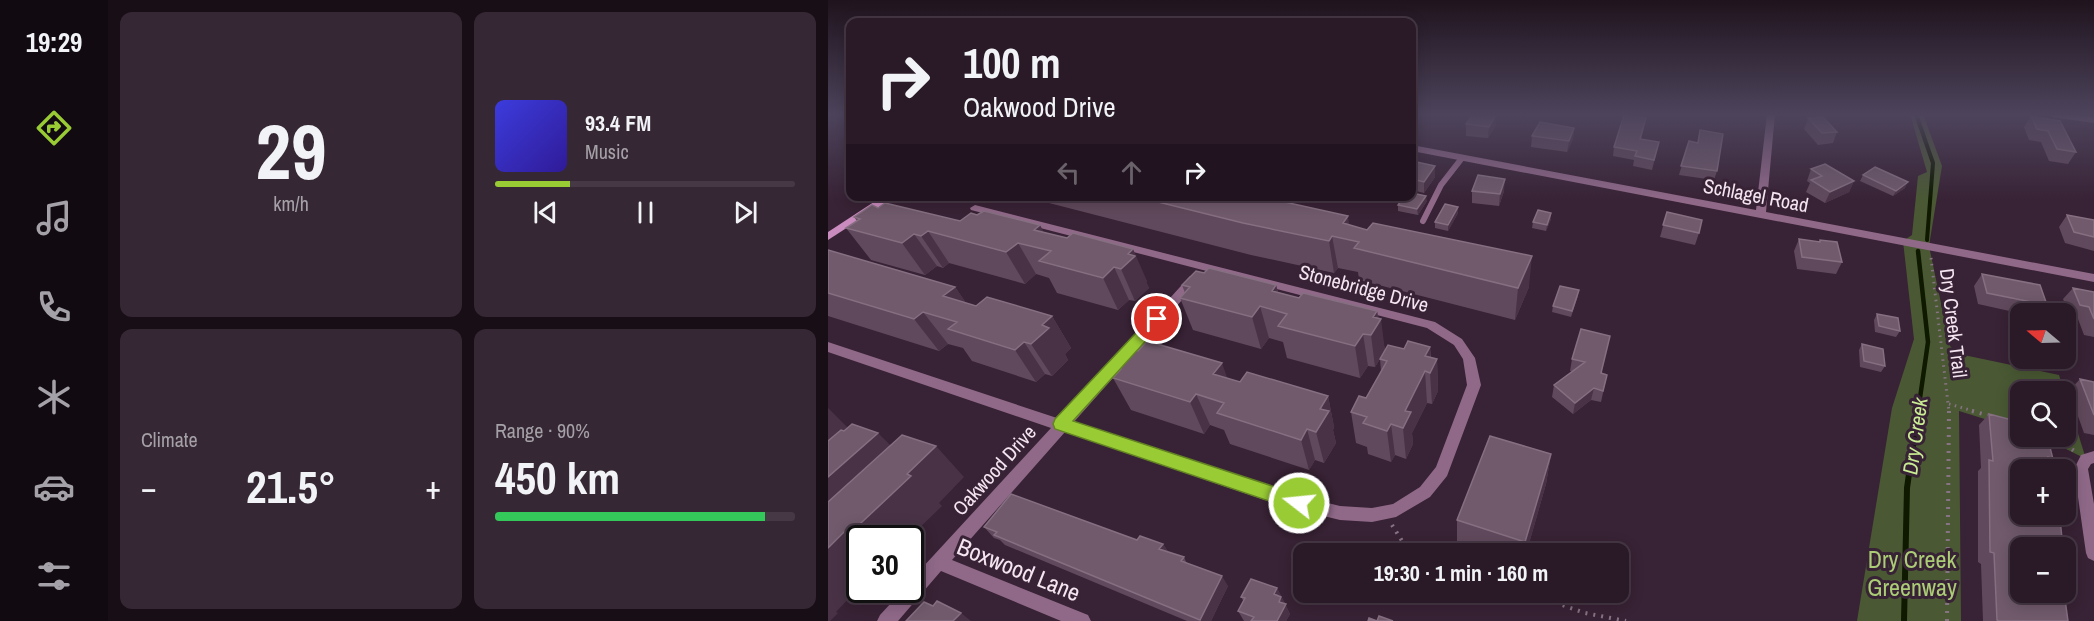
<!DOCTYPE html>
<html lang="en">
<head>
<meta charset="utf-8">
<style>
	body { margin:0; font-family:"Archivo Narrow",sans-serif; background:#362734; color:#f1f3f6; height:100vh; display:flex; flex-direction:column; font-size:22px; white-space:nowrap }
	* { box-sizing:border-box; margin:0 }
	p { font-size:20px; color:#a5a1a8 }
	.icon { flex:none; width:33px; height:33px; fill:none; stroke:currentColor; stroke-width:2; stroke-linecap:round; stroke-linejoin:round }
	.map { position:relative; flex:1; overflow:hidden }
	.side { display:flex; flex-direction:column; gap:12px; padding:12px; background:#170e16; width:720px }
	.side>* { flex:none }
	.guide { position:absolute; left:18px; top:18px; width:570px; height:183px; border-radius:12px; box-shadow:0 3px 15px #0003,0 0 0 2px #463845; background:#2a1a28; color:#f1f3f6; overflow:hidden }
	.needle { width:39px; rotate:289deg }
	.tools { position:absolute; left:1182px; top:303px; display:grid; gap:12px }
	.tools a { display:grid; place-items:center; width:66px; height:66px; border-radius:12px; background:#2a1a28; box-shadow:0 3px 15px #0003,0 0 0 2px #463845; font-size:30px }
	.speed { position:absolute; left:18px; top:525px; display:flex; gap:12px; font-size:30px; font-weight:700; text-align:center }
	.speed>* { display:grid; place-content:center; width:78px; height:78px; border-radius:50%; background:#2a1a28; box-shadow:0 3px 15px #0003,0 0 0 2px #463845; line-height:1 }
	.speed .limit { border:3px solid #111; border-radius:9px; background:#fff; color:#111 }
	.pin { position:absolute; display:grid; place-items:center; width:51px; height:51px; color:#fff; margin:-26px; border:3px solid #fff; border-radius:50%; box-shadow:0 2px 6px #0007 }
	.me { position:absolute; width:66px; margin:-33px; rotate:286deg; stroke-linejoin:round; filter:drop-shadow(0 0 4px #0008) }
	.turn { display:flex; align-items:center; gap:21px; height:126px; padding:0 18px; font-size:27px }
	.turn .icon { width:78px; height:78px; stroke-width:2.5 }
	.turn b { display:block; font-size:42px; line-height:51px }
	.lanes { display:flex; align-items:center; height:57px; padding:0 18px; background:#0003; justify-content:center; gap:30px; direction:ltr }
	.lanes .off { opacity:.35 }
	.big { font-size:45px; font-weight:700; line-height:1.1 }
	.side .card { flex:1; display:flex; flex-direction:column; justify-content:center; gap:9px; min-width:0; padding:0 21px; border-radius:12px; background:#362734 }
	.side .dial { align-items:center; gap:0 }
	.dial b { font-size:78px; line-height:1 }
	.song { display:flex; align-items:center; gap:18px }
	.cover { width:72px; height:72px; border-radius:9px; background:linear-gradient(135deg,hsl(240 70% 55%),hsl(250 70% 35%)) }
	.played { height:6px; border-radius:3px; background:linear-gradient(90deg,#99cb35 25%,#463845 25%) }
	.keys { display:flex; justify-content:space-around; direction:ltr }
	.heat { display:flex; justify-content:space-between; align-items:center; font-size:33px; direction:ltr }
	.charge { height:9px; border-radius:4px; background:linear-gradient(90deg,#34c759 90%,#463845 0) }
	.side .tiles { flex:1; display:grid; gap:12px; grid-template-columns:repeat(2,1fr) }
	.trip { position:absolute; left:465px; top:543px; width:336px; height:60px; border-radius:12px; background:#2a1a28; box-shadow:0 3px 15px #0003,0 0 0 2px #463845; font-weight:700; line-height:60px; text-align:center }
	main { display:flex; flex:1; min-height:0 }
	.tabs { display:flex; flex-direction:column; width:108px; justify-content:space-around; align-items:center; background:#110a10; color:#a5a1a8 }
	.tabs .icon { width:42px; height:42px }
	.tabs .current { color:#99cb35 }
	.tabs b { font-size:27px; color:#f1f3f6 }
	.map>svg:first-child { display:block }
	.green { fill:#4a5934 }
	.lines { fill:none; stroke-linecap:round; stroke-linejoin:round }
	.stream-far2 { stroke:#0e1900; stroke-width:4 }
	.stream-far1 { stroke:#0e1900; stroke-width:4.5 }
	.stream { stroke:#0e1900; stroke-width:6 }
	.path-far1 { stroke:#867383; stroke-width:3; stroke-dasharray:1.5 4.5; stroke-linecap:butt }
	.path { stroke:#867383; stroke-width:4; stroke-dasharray:2 6; stroke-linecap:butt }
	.lane { stroke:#906989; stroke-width:6 }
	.street { fill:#906989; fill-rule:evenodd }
	.secondary { fill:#ca8bbf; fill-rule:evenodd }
	.wall { fill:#60495c }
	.shaded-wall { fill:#493246 }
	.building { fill:#705a6c; stroke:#856f81; stroke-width:1.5 }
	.route { fill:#99cb35; stroke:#638422; stroke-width:1.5 }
	.labels { text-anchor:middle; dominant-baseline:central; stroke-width:6; stroke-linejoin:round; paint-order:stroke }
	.street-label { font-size:20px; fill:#f4e5f1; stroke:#382235 }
	.water-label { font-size:21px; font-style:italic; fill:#c9ed93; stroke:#382235 }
	.near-park-label { font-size:24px; fill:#abcd75; stroke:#382235 }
	.near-street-label { font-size:24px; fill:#f4e5f1; stroke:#382235 }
</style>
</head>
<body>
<main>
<nav class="tabs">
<b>19:29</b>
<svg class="icon current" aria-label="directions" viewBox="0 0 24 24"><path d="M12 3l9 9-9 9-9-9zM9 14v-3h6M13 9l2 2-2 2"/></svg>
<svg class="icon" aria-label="music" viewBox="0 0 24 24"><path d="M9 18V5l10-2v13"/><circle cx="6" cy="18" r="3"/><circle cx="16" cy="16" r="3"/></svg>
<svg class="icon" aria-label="phone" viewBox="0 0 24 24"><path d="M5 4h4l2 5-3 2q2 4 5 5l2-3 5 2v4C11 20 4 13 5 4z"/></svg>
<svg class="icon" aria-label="climate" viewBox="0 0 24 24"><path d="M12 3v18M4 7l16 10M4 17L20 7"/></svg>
<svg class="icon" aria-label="car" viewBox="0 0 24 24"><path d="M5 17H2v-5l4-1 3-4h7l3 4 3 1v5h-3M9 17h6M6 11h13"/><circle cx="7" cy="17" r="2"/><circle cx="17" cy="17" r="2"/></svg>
<svg class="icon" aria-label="filters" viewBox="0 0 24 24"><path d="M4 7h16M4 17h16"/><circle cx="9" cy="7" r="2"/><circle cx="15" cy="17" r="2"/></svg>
</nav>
<section class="side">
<div class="tiles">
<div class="card dial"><b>29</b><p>km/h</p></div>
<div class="card">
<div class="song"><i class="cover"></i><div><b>93.4 FM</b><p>Music</p></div></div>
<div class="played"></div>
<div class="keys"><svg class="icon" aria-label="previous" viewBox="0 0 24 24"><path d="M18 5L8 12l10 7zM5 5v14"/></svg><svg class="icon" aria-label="pause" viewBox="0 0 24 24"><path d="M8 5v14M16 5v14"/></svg><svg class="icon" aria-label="next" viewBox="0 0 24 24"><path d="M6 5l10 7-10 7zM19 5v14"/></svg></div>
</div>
<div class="card"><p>Climate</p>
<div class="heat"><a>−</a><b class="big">21.5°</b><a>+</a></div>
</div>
<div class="card"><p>Range · 90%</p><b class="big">450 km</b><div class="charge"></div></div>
</div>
</section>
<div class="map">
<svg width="1266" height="621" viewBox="0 0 1266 621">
	<rect width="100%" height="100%" fill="#382235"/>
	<!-- green -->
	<path class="green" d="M1082,114H1095L1114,166L1101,246L1122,346L1131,354L1231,375L1236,391L1192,392V430L1131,411L1133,621H1029L1064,408L1086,339L1075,241L1084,235L1090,176L1099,172Z
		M1238,395L1258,459L1214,437L1238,436Z"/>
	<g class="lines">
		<!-- stream-far2 -->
		<path class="stream-far2" d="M1088,114L1105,163L1099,240"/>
		<!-- stream-far1 -->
		<path class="stream-far1" d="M1090,412L1100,342L1090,251"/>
		<!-- stream -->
		<path class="stream" d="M1076,621L1079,488L1090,411"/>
		<!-- path-far1 -->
		<path class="path-far1" d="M1103,258L1121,412
			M1121,404L1149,412"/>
		<!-- path -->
		<path class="path" d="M1144,411L1162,416
			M1224,436L1248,452
			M564,525L576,544L596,554
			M697,592L757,613L798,621
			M1119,621L1121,411"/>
		<!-- lane -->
		<path class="lane" d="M595,221L613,185L634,158"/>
		<!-- street -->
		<path class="street" d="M939,114H947L938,212L1266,274V282L584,151V145L928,210Z
			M1220,114H1240L1266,117V123L1224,117Z
			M147,205L607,322L634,339L647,358L653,385L619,476L602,497L568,517L544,522L512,520L451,505L237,432L124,560L260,615L263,621H233L113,571L70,621H49L52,615L75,590H82V581L223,428L0,352V342L232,419L362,276H370L372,279L370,282L245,423L451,491L512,506L544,508L565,504L592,487L608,467L639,385L635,359L626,345L599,328L143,210L142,208Z
			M1266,451V463L1263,464L1260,469L1266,504V561L1260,558L1258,553L1246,469L1253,455Z"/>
		<!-- secondary -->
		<path class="secondary" d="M55,196H68L0,240V232Z"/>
	</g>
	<!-- wall -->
	<path class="wall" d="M668,114V125L660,138L638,136V124Z
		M1203,116L1248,152L1240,164L1221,161L1213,142L1201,140L1196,127Z
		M980,118L1009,132L1005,143L990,145L976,129Z
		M746,128L745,139L739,152L703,147L704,136Z
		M816,128L813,139L831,142L824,170L805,166L806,160L785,156L786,147Z
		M872,130L889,171L886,180L851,175L861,141L869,143Z
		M584,161L607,166V177L596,193L584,190Z
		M983,169L1026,181L1021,192L997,203L978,192L982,183L979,181Z
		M1035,175L1077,188L1065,196L1032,181Z
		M644,191H676L671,206L644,203Z
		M218,196H430L521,225L701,287L687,320L531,280L530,272L510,268L506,273L423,255L221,203Z
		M599,201L590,215L570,211V205Z
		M50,208L132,221L215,232L319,281L318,282L321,288L307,301L301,300L290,310L229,293L221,278L208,274L197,284L121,263L115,268L109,266L97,275L43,260L18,228L29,221L26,217Z
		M839,212L871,233L867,245L832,237Z
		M630,213L620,231L607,228V222Z
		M1239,215L1266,220V251L1237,243L1231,227Z
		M723,219L718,231L704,228L705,222Z
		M971,239L991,242L992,240L1014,262L1008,274L969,269L966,251Z
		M0,250L127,287L138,303L148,306L224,316L243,348L237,354L240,360L224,376L217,374L208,382L144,361L135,348L120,344L111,351L0,316Z
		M376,273L448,285L450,292L471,298L549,311L557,350L602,347L603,357L609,359L610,391L604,404L599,403L584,433L585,444L578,459L567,455L563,462L540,454L539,447L528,443L523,412L538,398L553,371L552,359L547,367L540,366L532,378L459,358L455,342L441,338L433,349L365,330L352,298L357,293L354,285Z
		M1154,274L1219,305L1212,314H1195L1150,304L1146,286Z
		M1245,288L1266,292V337L1256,335L1250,319L1242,317L1235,299Z
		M750,296L743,317L724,312L725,306Z
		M1049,314L1072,331L1068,337L1047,332L1046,320Z
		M753,329L773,373L779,375L773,402L763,400L745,414L724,397L726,385L745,371H742L744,359Z
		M1034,344L1057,366L1053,372L1032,367L1031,350Z
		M285,366L399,378L412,382L500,396L506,427L505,430L508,443L496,463L487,460L481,470L402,444L396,430L382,425L376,434L303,410L285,378L289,374Z
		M1252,379L1266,382V435L1256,433L1241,391Z
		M1161,414L1225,459L1221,462L1192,514H1238L1239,522L1233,527L1192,548L1240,621H1155L1153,564L1150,562V471L1153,468L1151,425Z
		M723,454L718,484L698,554H644L629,549V520Z
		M156,527L309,540L335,544L340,552L356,557L359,564L400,586L383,621H359L177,545L172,540L166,538Z
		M1238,557L1248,579L1238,586Z
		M449,588L462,614L458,621H416L410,611L416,602L413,597Z"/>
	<!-- shaded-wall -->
	<path class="shaded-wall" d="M668,114V125L660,138L661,127Z
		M746,128L745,139L739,152L741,141Z
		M607,166V177L596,193V182Z
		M677,179L676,191L671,206L672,194Z
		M1026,181L1021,192L997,203L1002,192Z
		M1080,182L1077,188L1065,196L1068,191Z
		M598,196L599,201L590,215L589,209Z
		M630,207V213L620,231V225Z
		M723,213V219L718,231L719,225Z
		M520,216L523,240L515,223Z
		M212,225L229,257L206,230Z
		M100,231L121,263L115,268L93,236Z
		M86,234L109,266L97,275L74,243Z
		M504,236L510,268L506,273L501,241Z
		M190,243L208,274L197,284L178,252Z
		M305,249L319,281L318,282L321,288L307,301L293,269L300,254Z
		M704,256L701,287L687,320L690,288Z
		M286,267L301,300L290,310L275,278Z
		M448,285L455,313L444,291Z
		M127,287L149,319L115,296Z
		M432,306L441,338L433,349L424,317Z
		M549,311L551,323L553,319L557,351L547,367L543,335L545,317Z
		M95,312L120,344L111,351L86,319Z
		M224,316L243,348L237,354L240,360L224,376L203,344L214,325Z
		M535,334L540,366L532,378L527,346Z
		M196,342L217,374L208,382L187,350Z
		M602,347L603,371L609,359L610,391L604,404L602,373L597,356Z
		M394,363L405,394L385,374Z
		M597,371L599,403L584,433L585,444L578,459L575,428L577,411Z
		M766,388L763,400L745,414L747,403Z
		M368,394L382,425L376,434L362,402Z
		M500,396L506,427L505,430L508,443L496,463L488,432L492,409Z
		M0,408L25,433L0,455Z
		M563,424L567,455L563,462L559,431Z
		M479,429L487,460L481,470L473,440Z
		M50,433L81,464L0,541V477Z
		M108,446L136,477L111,503L114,506L81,538H32V583L24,591L26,593L8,612L10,613L2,621H0V548Z
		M723,454L718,484L698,554H695L697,542Z
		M335,544L342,554L331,549Z
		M394,576L400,586L383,621H373L372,620Z
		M449,588L462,614L458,621H449L446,594Z
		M133,613L143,621H125Z"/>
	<!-- building -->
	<path class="building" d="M645,114H668L661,127L638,124Z
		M796,115L818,118L812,139L831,142L826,160L807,156L809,151L786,147Z
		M1203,116L1232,121L1248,152L1229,149L1220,131L1209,129Z
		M995,117L1009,132L994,133L980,118Z
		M712,122L746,128L741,141L704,136Z
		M872,130L895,134L889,171L853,166L861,141L870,143Z
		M584,161L607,166L596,182L584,179Z
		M997,164L1026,181L1002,192L983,180L994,176L983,169Z
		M1047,167L1080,182L1068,191L1035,175Z
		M650,175L677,179L672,194L644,191Z
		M584,193L598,196L589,209L570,205L576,196H584Z
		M306,196H430L520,216L515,223L539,230L545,223L704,256L690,288L526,248L531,242L504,236L501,241L415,223Z
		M57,203L132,221L143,213L149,215L156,211L212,225L206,230L239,238L245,233L305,249L300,254L307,256L293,269L286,267L275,278L211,261L223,251L190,243L178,252L100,231L93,236L86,234L74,243L18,228L32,219L26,217L44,205L50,208Z
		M617,204L630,207L620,225L607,222Z
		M710,210L723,213L719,225L705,222Z
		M839,212L874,220L871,233L835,225Z
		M1239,215L1266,220V237L1246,232Z
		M971,239L992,242V240L1009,242L1014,262L974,257Z
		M0,250L127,287L115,296L148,306L159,297L224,316L214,325L221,328L203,344L196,342L187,350L120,329L129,322L95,312L86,319L0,293Z
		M381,268L448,285L444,291L471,298L475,293L549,311L545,317L553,319L543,335L535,334L527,346L450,326L459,314L432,306L424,317L352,298L362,287L354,285L368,271L376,273Z
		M1154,274L1212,285L1219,305L1159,293Z
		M732,286L751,290L744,311L725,306Z
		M1245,288L1266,292V319L1261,307L1252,305Z
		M1049,314L1070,318L1072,331L1051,326Z
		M753,329L782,336L773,373L779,375L775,391L766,388L747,403L726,385L757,362L744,359Z
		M319,341L394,363L385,374L412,382L419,372L500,396L492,409L501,411L488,432L479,429L473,440L389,413L396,403L368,394L362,402L285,378L293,369L285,366L301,349L310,351Z
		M580,341L602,347L597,356L609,359L602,373L597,371L577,411L583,412L575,428L563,424L559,431L535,423L539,417L523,412L531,396L538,398L559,361L552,359L560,345L576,349Z
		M1034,344L1055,349L1057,366L1036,361Z
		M1252,379L1266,382V415Z
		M1161,414L1192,422V436H1219L1225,459L1220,457L1222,470H1192V514H1238V509L1239,522L1232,519L1235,548H1192V592H1236L1240,621H1171L1169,620L1166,553L1162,552L1161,460L1165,461Z
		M24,424L50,433L0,477V441L13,430L16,431Z
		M74,435L108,446L79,474L83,476L33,523L16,532L0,548V502Z
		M662,436L723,454L697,542L629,520Z
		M183,494L309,540L312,536L335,544L331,549L356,557L353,561L394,576L372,620L166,535L169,532L156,527Z
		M1238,557L1245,560L1248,579L1238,576Z
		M423,579L449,588L446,594L453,597L451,602L458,604L449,621H423L426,617L410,611L417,598L413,597Z
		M109,601L133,613L125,621H78L96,602L105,606Z
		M551,616L565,621H549Z
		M541,618L549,621H540Z"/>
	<!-- sky -->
	<linearGradient id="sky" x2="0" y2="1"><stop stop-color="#1f131d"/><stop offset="0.57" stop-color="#4d445c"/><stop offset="1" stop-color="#4d445c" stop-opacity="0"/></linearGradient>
	<rect width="1266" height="201" fill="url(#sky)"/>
	<!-- route -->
	<path class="route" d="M329,314L334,316V323L245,421L478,497L480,503L478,508L471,511L227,429L225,424L227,419L324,316Z"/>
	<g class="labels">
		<!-- street labels -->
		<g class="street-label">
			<text transform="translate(928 195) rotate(11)">Schlagel Road</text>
			<text transform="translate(536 288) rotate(15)">Stonebridge Drive</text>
			<text transform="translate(1126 323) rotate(83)">Dry Creek Trail</text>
			<text transform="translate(166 470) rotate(-48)">Oakwood Drive</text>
		</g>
		<!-- water labels -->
		<g class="water-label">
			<text transform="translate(1087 436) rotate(-82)">Dry Creek</text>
		</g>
		<!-- near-park labels -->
		<g class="near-park-label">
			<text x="1084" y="559">Dry Creek<tspan x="1084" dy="28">Greenway</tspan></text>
		</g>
		<!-- near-street labels -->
		<g class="near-street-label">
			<text transform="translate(191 569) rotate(22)">Boxwood Lane</text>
		</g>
	</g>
</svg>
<div class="tools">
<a><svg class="needle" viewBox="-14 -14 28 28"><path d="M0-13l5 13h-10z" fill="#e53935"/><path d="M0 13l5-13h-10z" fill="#a5a1a8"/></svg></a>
<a><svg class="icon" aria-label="search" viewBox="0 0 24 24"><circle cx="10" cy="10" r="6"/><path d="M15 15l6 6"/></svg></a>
<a>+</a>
<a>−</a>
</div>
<div class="speed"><div class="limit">30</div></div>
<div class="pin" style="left:329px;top:319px;background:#d93025"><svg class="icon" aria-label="arrive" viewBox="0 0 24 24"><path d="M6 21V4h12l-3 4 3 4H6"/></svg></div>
<svg class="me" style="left:471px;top:503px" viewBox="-20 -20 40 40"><circle r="17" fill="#99cb35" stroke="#fff" stroke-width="3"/><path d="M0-11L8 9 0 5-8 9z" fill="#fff"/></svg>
<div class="trip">19:30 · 1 min · 160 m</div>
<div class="guide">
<div class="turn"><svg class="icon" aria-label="right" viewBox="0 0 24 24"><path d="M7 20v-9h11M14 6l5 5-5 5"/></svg><div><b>100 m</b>Oakwood Drive</div></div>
<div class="lanes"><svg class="icon off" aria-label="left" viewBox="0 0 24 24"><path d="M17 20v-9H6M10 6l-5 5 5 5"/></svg><svg class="icon off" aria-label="ahead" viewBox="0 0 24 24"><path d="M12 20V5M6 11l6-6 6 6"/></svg><svg class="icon" aria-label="right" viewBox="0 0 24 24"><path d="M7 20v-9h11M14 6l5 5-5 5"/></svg></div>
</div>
</div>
</main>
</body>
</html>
